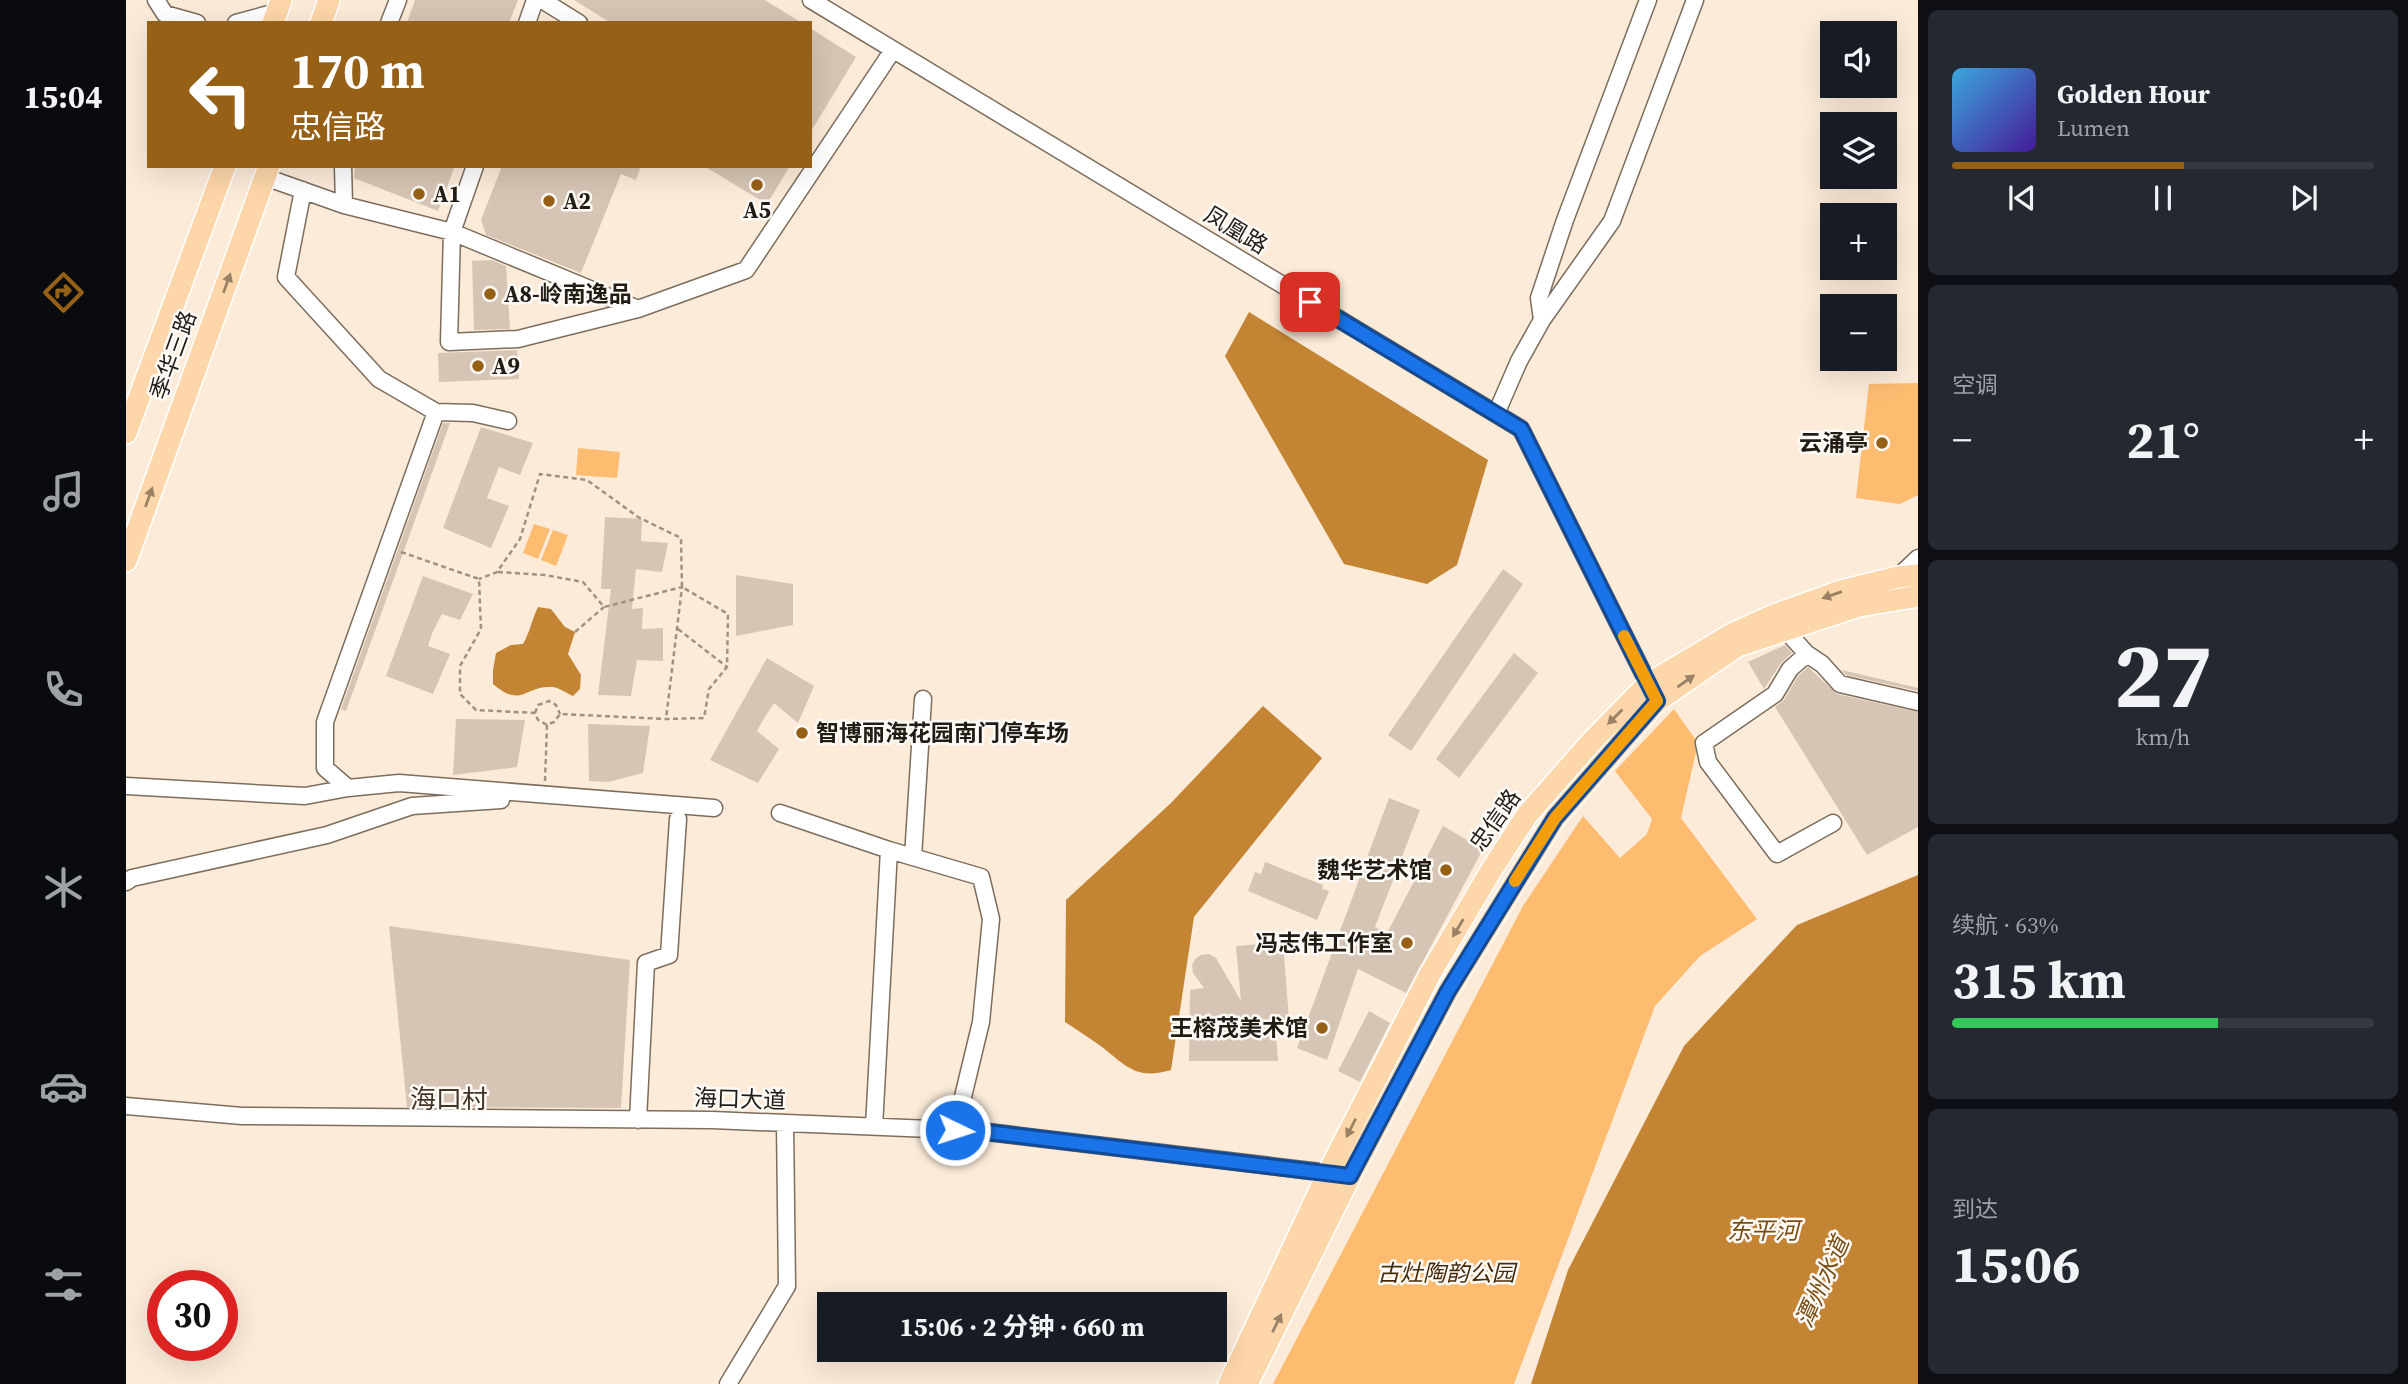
<!DOCTYPE html>
<html lang="zh">
<head>
<meta charset="utf-8">
<style>
	body { margin:0; font-family:"Source Serif 4","Noto Sans SC",serif; background:#242831; color:#f1f3f6; height:100vh; display:flex; flex-direction:column; font-size:26px; white-space:nowrap }
	* { box-sizing:border-box; margin:0 }
	p { font-size:23px; color:#9ea1a6 }
	.icon { flex:none; width:38px; height:38px; fill:none; stroke:currentColor; stroke-width:2; stroke-linecap:round; stroke-linejoin:round }
	.map { position:relative; flex:1; overflow:hidden }
	.drawer { display:flex; flex-direction:column; gap:10px; padding:10px; background:#0d0f14; width:490px }
	.drawer>* { flex:none }
	.guide { position:absolute; left:21px; top:21px; width:665px; height:147px; border-radius:0px; box-shadow:0 7px 28px #0002; background:#966017; color:#fff; overflow:hidden }
	.tools { position:absolute; left:1694px; top:21px; display:grid; gap:14px }
	.tools a { display:grid; place-items:center; width:77px; height:77px; border-radius:0px; background:#171b24; box-shadow:0 7px 28px #0002; font-size:35px }
	.speed { position:absolute; left:21px; top:1270px; display:flex; gap:14px; font-size:35px; font-weight:700; text-align:center }
	.speed>* { display:grid; place-content:center; width:91px; height:91px; border-radius:50%; background:#171b24; box-shadow:0 7px 28px #0002; line-height:1 }
	.speed .limit { border:10px solid #d22; background:#fff; color:#111 }
	.pin { position:absolute; display:grid; place-items:center; width:60px; height:60px; color:#fff; margin:-30px; border-radius:14px; box-shadow:0 4px 10px #0006 }
	.me { position:absolute; width:77px; margin:-38px; rotate:94deg; stroke-linejoin:round; filter:drop-shadow(0 0 5px #0008) }
	.turn { display:flex; align-items:center; gap:24px; height:147px; padding:0 28px; font-size:32px }
	.turn .icon { width:91px; height:91px; stroke-width:2.5 }
	.turn b { display:block; font-size:49px; line-height:60px }
	.big { font-size:52px; font-weight:700; line-height:1.1 }
	.drawer .card { flex:1; display:flex; flex-direction:column; justify-content:center; gap:10px; min-width:0; padding:0 24px; border-radius:10px; background:#242831 }
	.drawer .dial { align-items:center; gap:0 }
	.dial b { font-size:91px; line-height:1 }
	.song { display:flex; align-items:center; gap:21px }
	.cover { width:84px; height:84px; border-radius:10px; background:linear-gradient(135deg,hsl(200 70% 55%),hsl(260 70% 35%)) }
	.played { height:7px; border-radius:4px; background:linear-gradient(90deg,#966017 55%,#363941 55%) }
	.keys { display:flex; justify-content:space-around; direction:ltr }
	.heat { display:flex; justify-content:space-between; align-items:center; font-size:38px; direction:ltr }
	.charge { height:10px; border-radius:5px; background:linear-gradient(90deg,#34c759 63%,#363941 0) }
	.trip { position:absolute; left:691px; top:1292px; width:410px; height:70px; border-radius:0px; background:#171b24; box-shadow:0 7px 28px #0002; font-weight:700; line-height:70px; text-align:center }
	main { display:flex; flex:1; min-height:0 }
	.tab-bar { display:flex; flex-direction:column; width:126px; justify-content:space-around; align-items:center; background:#090b0e; color:#9ea1a6 }
	.tab-bar .icon { width:49px; height:49px }
	.tab-bar .selected { color:#966017 }
	.tab-bar b { font-size:32px; color:#f1f3f6 }
	.map>svg:first-child { display:block }
	.green { fill:#febc71 }
	.water { fill:#c38434 }
	.building { fill:#d6c5b4 }
	.lines { fill:none; stroke-linecap:round; stroke-linejoin:round }
	.minor-casing { stroke:#7c6d5d; stroke-width:19 }
	.major-casing { stroke:#fff; stroke-width:24 }
	.path { stroke:#9e9284; stroke-width:2.5; stroke-dasharray:5 3.5; stroke-linecap:butt }
	.minor { stroke:#fff; stroke-width:16 }
	.major { stroke:#fdd6a9; stroke-width:21 }
	.oneway { fill:#9a8266 }
	.route-casing { stroke:#114b97; stroke-width:18 }
	.route { stroke:#1a73e8; stroke-width:12 }
	.slow { stroke:#f59e0b; stroke-width:12 }
	.poi-dot { fill:#966017; stroke:#fefaf7; stroke-width:2.5 }
	.labels { text-anchor:middle; dominant-baseline:central; stroke-width:5; stroke-linejoin:round; paint-order:stroke }
	.poi-label { font-size:23px; font-weight:bold; fill:#221c15; stroke:#fefaf7; text-anchor:start }
	.street-label { font-size:23px; fill:#221c15; stroke:#fefaf7 }
	.park-label { font-size:23px; font-style:italic; fill:#462c0a; stroke:#fefaf7 }
	.water-label { font-size:24px; font-style:italic; fill:#784d12; stroke:#fefaf7 }
	.quarter-label { font-size:26px; fill:#423526; stroke:#fefaf7 }
</style>
</head>
<body>
<main>
<nav class="tab-bar">
<b>15:04</b>
<svg class="icon selected" aria-label="directions" viewBox="0 0 24 24"><path d="M12 3l9 9-9 9-9-9zM9 14v-3h6M13 9l2 2-2 2"/></svg>
<svg class="icon" aria-label="music" viewBox="0 0 24 24"><path d="M9 18V5l10-2v13"/><circle cx="6" cy="18" r="3"/><circle cx="16" cy="16" r="3"/></svg>
<svg class="icon" aria-label="phone" viewBox="0 0 24 24"><path d="M5 4h4l2 5-3 2q2 4 5 5l2-3 5 2v4C11 20 4 13 5 4z"/></svg>
<svg class="icon" aria-label="climate" viewBox="0 0 24 24"><path d="M12 3v18M4 7l16 10M4 17L20 7"/></svg>
<svg class="icon" aria-label="car" viewBox="0 0 24 24"><path d="M5 17H2v-5l4-1 3-4h7l3 4 3 1v5h-3M9 17h6M6 11h13"/><circle cx="7" cy="17" r="2"/><circle cx="17" cy="17" r="2"/></svg>
<svg class="icon" aria-label="filters" viewBox="0 0 24 24"><path d="M4 7h16M4 17h16"/><circle cx="9" cy="7" r="2"/><circle cx="15" cy="17" r="2"/></svg>
</nav>
<div class="map">
<svg width="1792" height="1384" viewBox="0 0 1792 1384">
	<rect width="100%" height="100%" fill="#fcebd9"/>
	<!-- green -->
	<path class="green" d="M1792,383V495L1774,504L1730,498L1743,384Z
		M452,448L494,452L491,478L450,475Z
		M408,524L424,529L412,559L397,553Z
		M427,530L442,535L430,566L415,560Z
		M1548,709L1572,743L1555,818L1631,919L1574,956L1529,1006L1388,1384H1147L1397,906L1457,816L1494,858L1521,834L1526,819L1489,771Z"/>
	<!-- water -->
	<path class="water" d="M1123,312L1362,460L1331,565L1301,584L1218,564L1099,356Z
		M412,607L425,609L439,627L449,632L442,654L455,675L454,689L447,696C440,693 432,687 426,687C399,685 396,709 367,684V670L370,653L385,645L397,644C404,632 406,619 412,607Z
		M1137,706L1196,758L1068,917L1045,1070C1011,1080 1001,1067 976,1047C964,1038 951,1030 939,1022L940,900L1045,803Z
		M1792,875V1384H1405L1442,1270L1558,1046L1671,925Z"/>
	<!-- building -->
	<path class="building" d="M289,0H392L383,23H281Z
		M448,0H639L676,23H485Z
		M684,28L730,57L684,133Z
		M229,166H329L312,211L228,178Z
		M376,166H515L510,180L495,174L455,273L360,235L355,220Z
		M578,166H664L641,204Z
		M366,260L380,266L384,329L348,330L346,261Z
		M391,350L393,379L313,382L312,353Z
		M317,423H324L220,711L215,709Z
		M355,427L407,443L394,475L373,467L366,485L361,498L383,506L365,548L317,528Z
		M1754,435L1762,437L1764,445L1757,451L1749,448L1748,440Z
		M479,517L516,519L515,541L542,543L536,572L510,569L506,609L517,608L516,629L537,628V661L511,660L505,696L472,695L485,589H475Z
		M1377,569L1397,584L1285,751L1262,735Z
		M610,575L667,584V625L610,636Z
		M297,576L347,594L334,620L316,614L307,631L302,646L324,654L307,694L260,676Z
		M1659,645L1666,653L1655,663L1638,689L1622,662Z
		M1388,653L1412,673L1333,778L1310,759Z
		M641,658L688,686L672,723L648,703L640,715L631,731L653,749L632,783L584,760Z
		M1682,667L1711,694L1792,712V827L1741,855L1649,707L1658,700L1672,676Z
		M1716,670L1792,688V691L1720,675Z
		M330,719L399,720L391,767L327,775Z
		M462,724L524,726L517,773L482,782L463,781Z
		M1263,798L1294,810L1249,927L1261,933L1317,826L1357,849L1280,993L1232,969L1201,1060L1171,1048Z
		M1139,862L1197,885L1196,889L1203,891L1191,920L1122,891L1129,872L1135,874Z
		M263,926L504,960L495,1108L281,1107Z
		M1157,942L1163,1020L1149,1021L1152,1061H1063L1064,990L1078,988L1067,973L1066,965L1069,959L1075,955L1083,954L1090,958L1115,1001L1110,946Z
		M1243,1011L1264,1023L1234,1082L1212,1071Z"/>
	<g class="lines">
		<defs>
			<path id="minor" d="M30,0L39,14L71,23
				M416,0L453,23
				M685,0L1395,429L1527,693
				M110,23L150,12
				M263,23L272,0
				M401,23L409,0
				M217,166L218,205
				M349,166L326,232L323,342L392,339L512,309L620,270L767,50
				M139,177L218,205L326,232L512,309
				M177,190L160,277L253,379L310,412L199,722V768L222,788L273,783L588,808
				M1416,320L1413,298L1439,220L1522,0
				M310,412L347,413L382,421
				M1370,414L1393,361L1416,320L1486,221L1569,0
				M1772,577L1792,558
				M1653,623L1681,654L1696,664L1714,684L1792,702
				M1681,654L1664,669L1649,694L1578,743L1582,762L1651,854L1707,823
				M0,786L179,796L222,788
				M654,813L763,850
				M787,857L797,699
				M0,882L6,878L201,835L286,806L375,800
				M0,1106L116,1116L586,1120L853,1131L1211,1174
				M512,1120L520,963L543,955L552,819
				M748,1127L763,850L855,877L865,919L855,1022L829,1130
				M602,1384L661,1286L659,1123"/>
			<path id="major" d="M147,23L155,0
				M195,23L203,0
				M0,433L99,166
				M0,561L143,166
				M1103,1384L1202,1173L1304,974L1366,869L1401,815L1467,740L1522,684L1606,634L1648,615L1715,591L1772,577L1792,575
				M1121,1384L1224,1176L1322,991L1429,818L1531,701L1611,646L1733,606L1792,596"/>
		</defs>
		<!-- minor casing -->
		<use href="#minor" class="minor-casing"/>
		<!-- major casing -->
		<use href="#major" class="major-casing"/>
		<!-- path -->
		<path class="path" d="M275,552L353,579L355,629L334,666V694L350,710L409,713L412,720L421,725L428,722L434,714L540,719L578,718L583,689L601,667L602,614L556,587L555,538L512,517L461,480L414,474L394,539L371,572L353,579
			M372,572L419,575L457,582L478,607L556,587L540,719
			M552,629L601,667
			M449,632L478,607
			M409,713L412,705L423,701L430,705L434,714
			M419,781L421,725"/>
		<!-- minor -->
		<use href="#minor" class="minor"/>
		<!-- major -->
		<use href="#major" class="major"/>
	</g>
	<!-- one-way arrows -->
	<defs><path id="oneway-solid" d="M-6-.8H1V-3.2L6.5 0L1 3.2V.8H-6Z" transform="scale(1.75)"/></defs>
	<g class="oneway">
		<use href="#oneway-solid" transform="translate(101 283) rotate(-70)"/>
		<use href="#oneway-solid" transform="translate(23 497) rotate(-70)"/>
		<use href="#oneway-solid" transform="translate(1706 595) rotate(161)"/>
		<use href="#oneway-solid" transform="translate(1560 681) rotate(-35)"/>
		<use href="#oneway-solid" transform="translate(1489 717) rotate(135)"/>
		<use href="#oneway-solid" transform="translate(1332 928) rotate(121)"/>
		<use href="#oneway-solid" transform="translate(1225 1128) rotate(117)"/>
		<use href="#oneway-solid" transform="translate(1151 1323) rotate(-64)"/>
	</g>
	<g class="lines">
		<defs>
			<path id="route" d="M829,1130L853,1131L1224,1176L1322,991L1429,818L1531,701L1395,429L1184,302"/>
		</defs>
		<!-- route casing -->
		<use href="#route" class="route-casing"/>
		<!-- route -->
		<use href="#route" class="route"/>
		<!-- slow -->
		<path class="slow" d="M1389,881L1429,818L1531,701L1498,636"/>
	</g>
	<!-- markers -->
	<g class="poi-dot">
		<circle cx="631" cy="185" r="7"/>
		<circle cx="293" cy="194" r="7"/>
		<circle cx="423" cy="201" r="7"/>
		<circle cx="364" cy="294" r="7"/>
		<circle cx="352" cy="366" r="7"/>
		<circle cx="1756" cy="443" r="7"/>
		<circle cx="676" cy="733" r="7"/>
		<circle cx="1320" cy="870" r="7"/>
		<circle cx="1281" cy="943" r="7"/>
		<circle cx="1196" cy="1028" r="7"/>
	</g>
	<g class="labels">
		<!-- poi labels -->
		<g class="poi-label">
			<text x="307" y="194">A1</text>
			<text x="437" y="201">A2</text>
			<text x="631" y="210" text-anchor="middle">A5</text>
			<text x="378" y="294">A8-岭南逸品</text>
			<text x="366" y="366">A9</text>
			<text x="1742" y="443" text-anchor="end">云涌亭</text>
			<text x="690" y="733">智博丽海花园南门停车场</text>
			<text x="1306" y="870" text-anchor="end">魏华艺术馆</text>
			<text x="1267" y="943" text-anchor="end">冯志伟工作室</text>
			<text x="1182" y="1028" text-anchor="end">王榕茂美术馆</text>
		</g>
		<!-- street labels -->
		<g class="street-label">
			<text transform="translate(1110 230) rotate(31)">凤凰路</text>
			<text transform="translate(47 355) rotate(-70)">季华三路</text>
			<text transform="translate(1369 820) rotate(-55)">忠信路</text>
			<text transform="translate(614 1099) rotate(2)">海口大道</text>
		</g>
		<!-- park labels -->
		<g class="park-label">
			<text x="1320" y="1273">古灶陶韵公园</text>
		</g>
		<!-- water labels -->
		<g class="water-label">
			<text x="1637" y="1230">东平河</text>
			<text transform="translate(1696 1282) rotate(-66)">潭州水道</text>
		</g>
		<!-- quarter labels -->
		<g class="quarter-label">
			<text x="323" y="1099">海口村</text>
		</g>
	</g>
</svg>
<div class="tools">
<a><svg class="icon" aria-label="sound" viewBox="0 0 24 24"><path d="M4 9h4l5-4v14l-5-4H4zM17 9q2 3 0 6"/></svg></a>
<a><svg class="icon" aria-label="layers" viewBox="0 0 24 24"><path d="M12 4l9 5-9 5-9-5zM3 14l9 5 9-5"/></svg></a>
<a>+</a>
<a>−</a>
</div>
<div class="speed"><div class="limit">30</div></div>
<div class="pin" style="left:1184px;top:302px;background:#d93025"><svg class="icon" aria-label="arrive" viewBox="0 0 24 24"><path d="M6 21V4h12l-3 4 3 4H6"/></svg></div>
<svg class="me" style="left:829px;top:1130px" viewBox="-20 -20 40 40"><circle r="17" fill="#1a73e8" stroke="#fff" stroke-width="3"/><path d="M0-11L8 9 0 5-8 9z" fill="#fff"/></svg>
<div class="trip">15:06 · 2 分钟 · 660 m</div>
<div class="guide">
<div class="turn"><svg class="icon" aria-label="left" viewBox="0 0 24 24"><path d="M17 20v-9H6M10 6l-5 5 5 5"/></svg><div><b>170 m</b>忠信路</div></div>
</div>
</div>
<section class="drawer">
<div class="card">
<div class="song"><i class="cover"></i><div><b>Golden Hour</b><p>Lumen</p></div></div>
<div class="played"></div>
<div class="keys"><svg class="icon" aria-label="previous" viewBox="0 0 24 24"><path d="M18 5L8 12l10 7zM5 5v14"/></svg><svg class="icon" aria-label="pause" viewBox="0 0 24 24"><path d="M8 5v14M16 5v14"/></svg><svg class="icon" aria-label="next" viewBox="0 0 24 24"><path d="M6 5l10 7-10 7zM19 5v14"/></svg></div>
</div>
<div class="card"><p>空调</p>
<div class="heat"><a>−</a><b class="big">21°</b><a>+</a></div>
</div>
<div class="card dial"><b>27</b><p>km/h</p></div>
<div class="card"><p>续航 · 63%</p><b class="big">315 km</b><div class="charge"></div></div>
<div class="card"><p>到达</p><b class="big">15:06</b></div>
</section>
</main>
</body>
</html>
